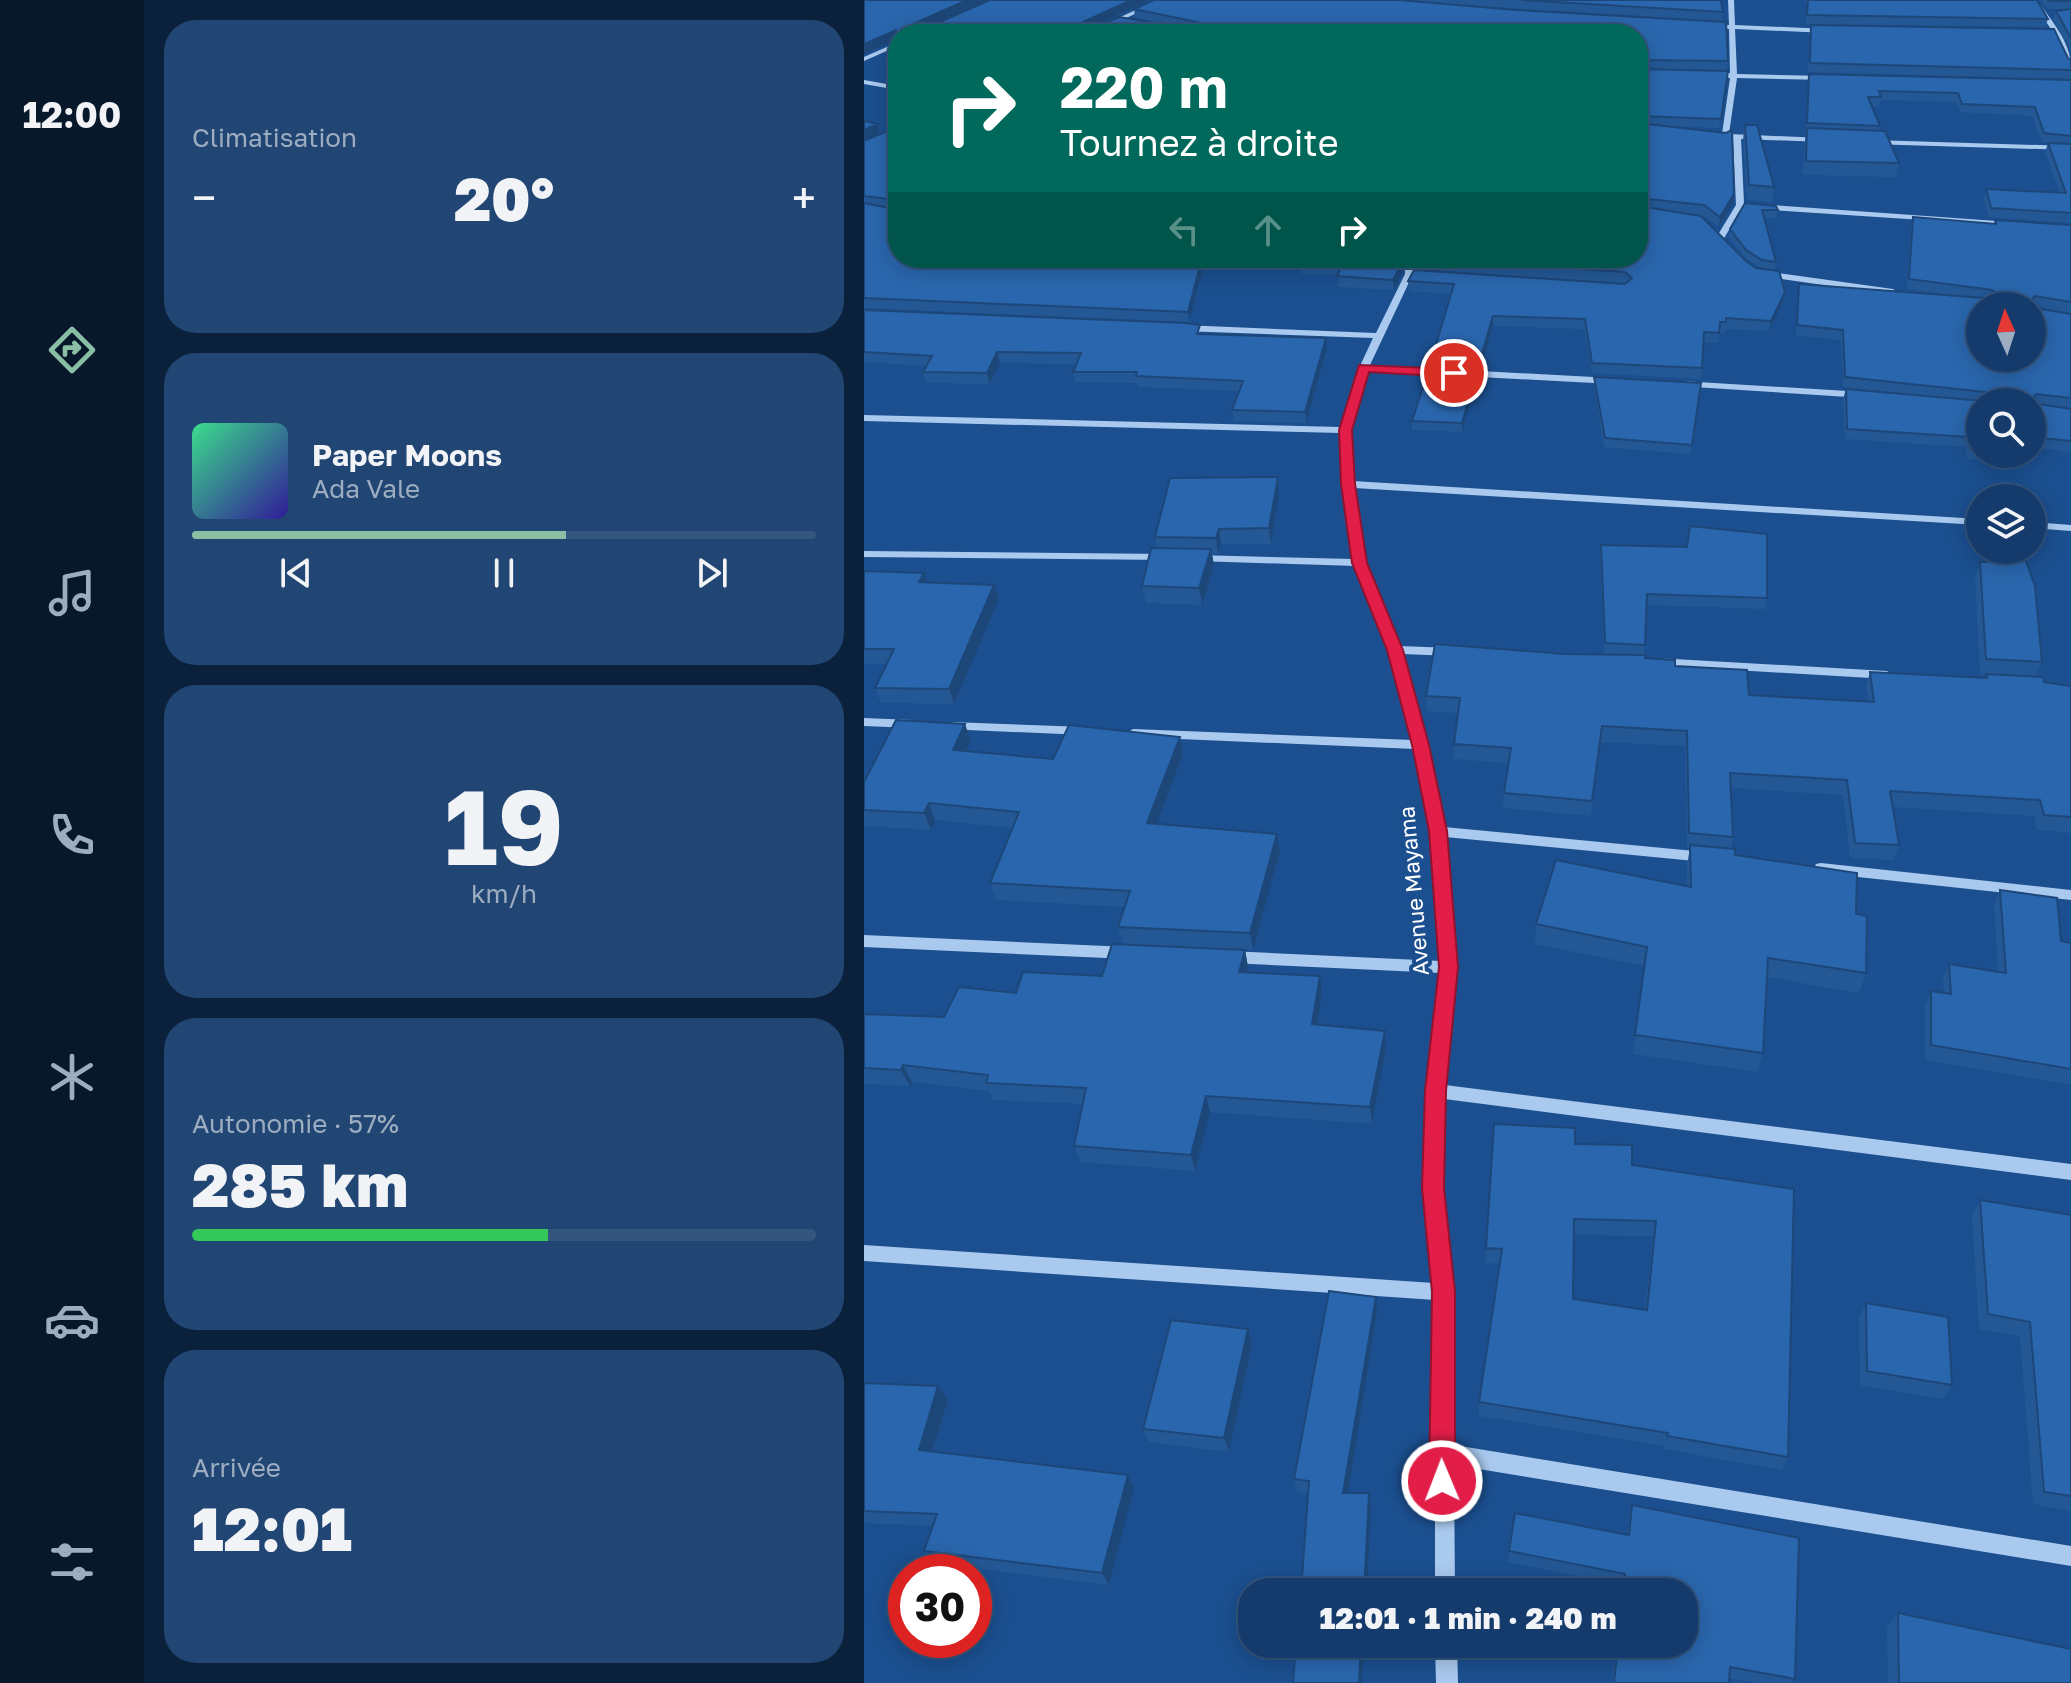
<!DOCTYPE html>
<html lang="fr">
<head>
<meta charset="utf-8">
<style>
	body { margin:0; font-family:"Golos Text",sans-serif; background:#214673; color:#f1f3f6; height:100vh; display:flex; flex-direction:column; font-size:30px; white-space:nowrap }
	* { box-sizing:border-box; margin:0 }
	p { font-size:26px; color:#9dadc1 }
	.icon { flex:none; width:44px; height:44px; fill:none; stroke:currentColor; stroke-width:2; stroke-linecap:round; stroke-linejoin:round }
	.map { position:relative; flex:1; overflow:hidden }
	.drawer { display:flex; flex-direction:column; gap:20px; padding:20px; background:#0b203b; width:720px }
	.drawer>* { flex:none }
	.top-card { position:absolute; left:24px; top:24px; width:760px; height:244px; border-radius:32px; box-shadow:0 4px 20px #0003,0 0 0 2px #33557e; background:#00695c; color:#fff; overflow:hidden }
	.needle { width:52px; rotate:357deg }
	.fabs { position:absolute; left:1102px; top:292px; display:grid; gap:16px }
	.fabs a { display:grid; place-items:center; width:80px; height:80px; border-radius:50%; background:#143b6b; box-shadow:0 4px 20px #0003,0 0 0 2px #33557e; font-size:40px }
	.speed { position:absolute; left:24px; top:1554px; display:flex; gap:16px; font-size:40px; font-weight:700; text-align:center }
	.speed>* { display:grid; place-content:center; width:104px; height:104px; border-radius:50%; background:#143b6b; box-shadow:0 4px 20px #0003,0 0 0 2px #33557e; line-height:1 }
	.speed .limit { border:12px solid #d22; background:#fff; color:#111 }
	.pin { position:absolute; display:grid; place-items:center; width:68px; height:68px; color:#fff; margin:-34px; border:4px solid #fff; border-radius:50%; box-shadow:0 2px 8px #0007 }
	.me { position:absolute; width:88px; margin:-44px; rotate:359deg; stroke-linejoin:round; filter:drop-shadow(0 0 6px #0008) }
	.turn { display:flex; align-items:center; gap:28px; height:168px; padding:0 40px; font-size:36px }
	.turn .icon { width:104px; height:104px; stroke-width:2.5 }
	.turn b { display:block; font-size:56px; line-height:68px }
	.lanes { display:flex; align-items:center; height:76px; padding:0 40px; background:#0003; justify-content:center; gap:40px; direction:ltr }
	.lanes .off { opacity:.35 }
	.big { font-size:60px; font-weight:800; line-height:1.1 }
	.drawer .card { flex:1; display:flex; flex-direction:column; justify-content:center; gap:12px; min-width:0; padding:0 28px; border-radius:32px; background:#214673 }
	.drawer .dial { align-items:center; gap:0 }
	.dial b { font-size:104px; line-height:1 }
	.song { display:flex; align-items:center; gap:24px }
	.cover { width:96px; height:96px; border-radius:12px; background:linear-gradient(135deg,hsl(150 70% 55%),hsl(250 70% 35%)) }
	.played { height:8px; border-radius:4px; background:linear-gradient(90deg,#8abfa5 60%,#33557e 60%) }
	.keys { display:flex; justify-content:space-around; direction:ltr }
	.heat { display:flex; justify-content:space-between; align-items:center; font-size:44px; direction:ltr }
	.charge { height:12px; border-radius:6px; background:linear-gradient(90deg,#34c759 57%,#33557e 0) }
	.trip { position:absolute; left:374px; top:1578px; width:460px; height:80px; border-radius:32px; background:#143b6b; box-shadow:0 4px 20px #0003,0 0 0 2px #33557e; font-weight:800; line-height:80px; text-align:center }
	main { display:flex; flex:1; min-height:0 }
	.dock { display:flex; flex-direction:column; width:144px; justify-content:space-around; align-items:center; background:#08182b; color:#9dadc1 }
	.dock .icon { width:56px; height:56px }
	.dock .on { color:#8abfa5 }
	.dock b { font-size:36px; color:#f1f3f6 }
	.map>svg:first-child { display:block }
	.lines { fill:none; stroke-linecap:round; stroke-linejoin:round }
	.minor { fill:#a9c9ee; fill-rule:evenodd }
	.wall { fill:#245895; fill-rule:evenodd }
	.shaded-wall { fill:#1d4779 }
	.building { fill:#2a66ad; stroke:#1d4779; stroke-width:2; fill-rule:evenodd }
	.route { fill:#e11d48; stroke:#92132f; stroke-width:2 }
	.labels { text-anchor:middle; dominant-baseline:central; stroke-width:8; stroke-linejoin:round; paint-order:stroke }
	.street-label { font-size:22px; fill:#fff; stroke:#1b4f8f }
</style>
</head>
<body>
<main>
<nav class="dock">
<b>12:00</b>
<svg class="icon on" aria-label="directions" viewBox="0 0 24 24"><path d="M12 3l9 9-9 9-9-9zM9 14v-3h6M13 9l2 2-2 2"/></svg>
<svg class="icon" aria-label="music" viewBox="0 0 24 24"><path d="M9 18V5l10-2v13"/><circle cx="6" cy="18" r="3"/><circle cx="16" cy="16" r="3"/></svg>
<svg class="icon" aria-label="phone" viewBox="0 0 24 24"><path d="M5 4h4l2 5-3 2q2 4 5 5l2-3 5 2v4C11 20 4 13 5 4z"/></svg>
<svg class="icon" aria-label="climate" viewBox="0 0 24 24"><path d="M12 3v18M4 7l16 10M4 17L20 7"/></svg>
<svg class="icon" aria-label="car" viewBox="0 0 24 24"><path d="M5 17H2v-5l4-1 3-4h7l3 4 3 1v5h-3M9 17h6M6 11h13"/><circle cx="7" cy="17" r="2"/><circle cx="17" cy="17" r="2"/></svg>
<svg class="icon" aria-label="filters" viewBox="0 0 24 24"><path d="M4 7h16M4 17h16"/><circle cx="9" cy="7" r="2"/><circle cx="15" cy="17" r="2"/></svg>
</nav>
<section class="drawer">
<div class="card"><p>Climatisation</p>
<div class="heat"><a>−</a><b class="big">20°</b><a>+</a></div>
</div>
<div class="card">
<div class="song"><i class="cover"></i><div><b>Paper Moons</b><p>Ada Vale</p></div></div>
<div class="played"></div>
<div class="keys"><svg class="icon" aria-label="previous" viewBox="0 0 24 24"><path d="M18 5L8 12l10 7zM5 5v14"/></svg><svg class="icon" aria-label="pause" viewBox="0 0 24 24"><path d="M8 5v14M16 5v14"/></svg><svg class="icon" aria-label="next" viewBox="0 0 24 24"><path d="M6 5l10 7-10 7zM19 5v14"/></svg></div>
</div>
<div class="card dial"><b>19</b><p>km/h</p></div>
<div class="card"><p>Autonomie · 57%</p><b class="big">285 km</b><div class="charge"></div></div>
<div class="card"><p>Arrivée</p><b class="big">12:01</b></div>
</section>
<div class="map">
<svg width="1207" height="1683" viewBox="0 0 1207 1683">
	<rect width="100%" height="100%" fill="#1b4f8f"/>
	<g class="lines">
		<!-- minor -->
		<path class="minor" d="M293,0H301L228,34H220Z
			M864,0H870L871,25L963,29L966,31L963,33L871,29L873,74L963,76L966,78L963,80L873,78L865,134L959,138L963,140L959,142L877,139L880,203L1147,222H1150V226L878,208L859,240H853L852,238L872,205L869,139L848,136L858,134L866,78L845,75L848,73H866L865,29L841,26L844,24L865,25Z
			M1167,0H1173C1187,20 1207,42 1207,67L1204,65L1189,32Z
			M34,42V46L0,61V57Z
			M0,80L34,86V90L0,84Z
			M1008,140L1207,146V150L1005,144L1004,142Z
			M541,258H549V274L506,365L748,378L753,381L748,384L504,371L486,430L489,481L1116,519V525L490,488L501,563L536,646L588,648L594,652L588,656L538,654L564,745L580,827L841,852L848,857L841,862L581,837L593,967L581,1085L1207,1164V1180L580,1099L578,1188L589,1292L590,1445L1207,1546V1566L590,1465L591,1592H571V1460L567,1453L571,1446V1300L0,1261V1245L570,1283L560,1188L564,1091L577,973L365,963L360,961L357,957L360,953L365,951L577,961L567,831L551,749L269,737L263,733L269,729L549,740L525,650L491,566L332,561L326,558L332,555L489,559L479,484L476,433L0,421V415L477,427L495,368L509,338L318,331L313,328L318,325L512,333L541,274Z
			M899,271L1029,289L1033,292L1029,295L896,276L895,274Z
			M817,381L1000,392L1005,395L1000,398L814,386V382Z
			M1168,522L1207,525V531L1168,528Z
			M0,551L304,554L310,557L304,560L0,557Z
			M792,658L1023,671L1029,675L1023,679L788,665L786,662Z
			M0,718L49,720L55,724L49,728L0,726Z
			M86,722L221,727L227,731L221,735L81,729L80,726Z
			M957,863L1207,890V900L957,873L952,872L950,868L952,864Z
			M0,935L264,947L269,949L272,953L269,957L264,959L0,947Z
			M571,1644H593L594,1683H572Z"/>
	</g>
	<!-- wall -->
	<path class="wall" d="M0,0H124L60,28H62L126,0H286L226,28L255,17L322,28H324L271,18L270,9L290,0H857L859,12L858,21L579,4L652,10L862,22L864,61L863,70L774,68L775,69L864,71L855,128L802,126L862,133L868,130L870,194L869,204L855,227L838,215L819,213L837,216L882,261L892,268L915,271L921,292L919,302L905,331L861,329L860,333L855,332L854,343L840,342L837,379L728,373L720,329L629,326L617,368L569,365V355L587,294L545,291L544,281L550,270L761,283L552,269L550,258H774V34H34V39L0,54Z
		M940,0H1173L1184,19L1181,27L942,24L943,6Z
		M1177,0H1207V9H1183Z
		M1207,9V51L1189,19L1192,11Z
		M947,25L1204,58L1207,60V79L944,72Z
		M945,74L1207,80V223L1125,217L1120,198L1122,189L1196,193L1181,152L1184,143H1187L1178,142L1168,116L1096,112L1092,102L1017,100L1015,106H1007L1016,126L1015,131L1035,163L1032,177L939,175Z
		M881,125L910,187L908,202L883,200L879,139Z
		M0,141L342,258L325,322L0,308Z
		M881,203L914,210L912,218H900L912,262L911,270L897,268L881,258L865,237L866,229Z
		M1049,217L1130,224L1131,220L1207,225V313L1170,306L1171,308L1207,314V452L1175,448L1168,428V402H1116V454H1157L1154,463L1103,459L1101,447L981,439L979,399L982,389L1054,395L979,387L977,340L932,335L934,293L935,284L1100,297L1043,289L1047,226Z
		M438,258H539L538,273L530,290L474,287V275L438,274L437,263Z
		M0,310L337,334L462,338L463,349L442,423L370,421L368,410L375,391L274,387L273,383L211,382L209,372L212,364L136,363L125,384L62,383L59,372L63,366L0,362Z
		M730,377L837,383L826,454L740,447L730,386Z
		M613,380L598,432L548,430V421Z
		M414,477L415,493L407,544H357L354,554H348L350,566L338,605L282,603L278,586L293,548L291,537Z
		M737,545L903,598L901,609L783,605L780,655L781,658L811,666L885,695L1004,702L1002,687L1006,672L1121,678L1122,675H1116L1111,578L1116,562L1178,662L1172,676L1180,682L1207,686V833L1173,830L1170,816L1029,807L1035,845L1030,860L986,858L979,795L867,788L869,837L867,849L871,855L992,914L1002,973L995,993L903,977L899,1053L894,1072L769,1054L780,966L671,944L672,924L823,886V864L826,849L823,848L821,746L736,742L727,816L639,808L640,793L645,763L590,759V744L594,713L563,711L562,696L701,654H740L736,556Z
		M0,571L63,583L130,585L135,599L90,704L17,703L11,688L23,664H0Z
		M107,741L102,751L189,759L319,754L293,824L413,834L416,851L389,950L259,944L254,927L261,907L132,900L126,883L148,828L71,820L67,830L0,826V782Z
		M1136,890L1197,941L1207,943V1085L1061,1060V1006L1067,991L1080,993L1079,978L1085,964L1134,972L1130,905Z
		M381,950L384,967L383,972L456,976L458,993L453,1024L521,1031L522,1048L508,1124L346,1112L331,1171L217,1162L210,1146L219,1104L129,1100L125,1091L48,1082L46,1086L0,1084V1014L80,1017L152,993L238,976Z
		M711,1144L768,1165L924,1457L918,1470L800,1449V1446L615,1416V1402L636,1264L622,1263V1248ZM709,1235L789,1236L781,1310L709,1299Z
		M1116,1200L1207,1215V1511L1169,1504L1156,1336L1115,1329L1108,1216Z
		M512,1297L513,1312L484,1493H505L507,1506L433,1492L430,1479Z
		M1002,1303L1088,1385L1079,1399L996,1385L995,1318Z
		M384,1329L388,1344L365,1452L285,1442L279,1429Z
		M0,1383L74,1386L84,1400L69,1452L270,1488L245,1585L70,1563L60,1551L69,1526L0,1523Z
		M768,1505L931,1679L928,1683H895L865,1678V1683H748L752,1644H820V1592H757L758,1585L644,1562L645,1551L763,1534L765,1517Z
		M1034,1613L1207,1683H1024L1023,1627Z"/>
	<!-- shaded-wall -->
	<path class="shaded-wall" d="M103,0H124L53,31L49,27L51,23Z
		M267,0H286L219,31L216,27L217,23Z
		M32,30L34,39L0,54V44Z
		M13,124L15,133L0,141V130Z
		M870,194L869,204L855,227L856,217Z
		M338,258H342L325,322L324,312Z
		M538,258V273L530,290L529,280Z
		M921,292L919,302L905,331L907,321Z
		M629,316V326L617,368V357Z
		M462,338L463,349L442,423L441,412Z
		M133,352L136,363L125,384L123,373Z
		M613,371V380L598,432V423Z
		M414,477L415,493L407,544L405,528Z
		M355,529L357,544L354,554L352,538Z
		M347,549L350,566L338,605L335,588Z
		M60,573L65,587L55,582Z
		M130,585L135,599L90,704L85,689Z
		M101,724L107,741L95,767L89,750Z
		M316,737L319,754L287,840L283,823Z
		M65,803L71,820L67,830L60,813Z
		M413,834L416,851L389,950L386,933Z
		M381,950L384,967L378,989L375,972Z
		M456,976L458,993L451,1041L448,1024Z
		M521,1031L522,1048L508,1124L506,1107Z
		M39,1065L48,1082L46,1086L37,1070Z
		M342,1096L346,1112L331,1171L327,1155Z
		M512,1297L513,1312L482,1506L479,1493Z
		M384,1329L388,1344L365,1452L360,1438Z
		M74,1386L84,1400L65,1463L55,1450Z
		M264,1475L270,1488L245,1585L238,1573Z
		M505,1493L507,1506L503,1592H500Z
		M497,1644H500L498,1683H495Z"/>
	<!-- building -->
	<path class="building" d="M0,0H103L51,23L49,27L62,28L126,0H267L217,23L216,27L228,28L255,17L322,28H339L338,23L270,9L290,0H535L652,10L862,22L864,61L774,60V34H34V37L32,30L0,44Z
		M657,0H857L859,12Z
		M944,0H1173L1184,19L943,15Z
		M1184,0H1207V1H1185Z
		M1207,9V38L1192,11Z
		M947,25L1190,29L1204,58L1207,60V70L946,63Z
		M774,68L775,69L864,71L857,119L775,116L774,118Z
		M945,74L1207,80V136L1180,133L1171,107L1098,104L1094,93L1015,91L1017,97H1004L1016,126L943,123Z
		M0,121L13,124L0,130Z
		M774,123L862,133L868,130L870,194L856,217L840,205L775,198L774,201Z
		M881,125H893L910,187L885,185Z
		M30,128L34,129V258H338L324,312L0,298V203L31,209L33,200L0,196V141Z
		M943,128L1021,131L1035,163L942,161Z
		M1184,143L1207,144V213L1127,208L1122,189L1202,193Z
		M881,203L912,206L914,210H898L912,262L898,260L882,250L866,229Z
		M774,206L837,216L882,261L892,268L915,271L921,292L907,321L862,318V322H856L855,333L840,332L838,368L728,363L721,319L629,316L617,357L569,355L590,284L544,281L550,270L761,284L768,278L761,272L552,259V258H774Z
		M1049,217L1132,224L1131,220L1207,225V302L1171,296L1168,299L1171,308L1207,314V398L1172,394L1168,403L1207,409V441L1178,438L1168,408V402L1166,401L1116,402V450L1106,449L1104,437L983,429L982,389L1119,401L1122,392L981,377L979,330L933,325L935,284L1133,299L1136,296L1128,290L1045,279ZM1116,306H1168V358H1116Z
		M438,258H538V263L529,280L473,276L478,265L437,263Z
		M0,310L321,323L336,325L333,334L462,338L441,412L368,410L379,381L272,376L273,372H209L217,353L133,352L123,373L59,372L68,356L0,352Z
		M565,369L613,371L598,423L548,421Z
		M730,377L837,383L828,445L741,438Z
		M414,477L405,528L355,529L352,538L291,537L306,478Z
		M826,526L903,534V598L783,594L781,645L741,643L737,545L823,547Z
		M287,548L347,549L335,588L278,586Z
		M1162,561L1171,586L1178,662L1122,659L1116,562Z
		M0,571L60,573L55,582L130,585L85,689L11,688L30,649H0Z
		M571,644L701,654L781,655V658L811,660V666L883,670L885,695L1010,702L1006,672L1123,678L1122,674L1179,677L1180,682L1207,686V817L1180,815L1176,800L1026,791L1035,845L991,843L983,780L866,773L869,837L825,833L823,731L738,726L728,801L640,793L647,748L590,744L596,698L562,696Z
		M32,720L101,724L89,750L189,759L205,725L316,737L283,823L413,834L386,933L254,927L266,891L126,883L155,812L65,803L60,813L0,810V782Z
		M826,845L871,849V855L993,873L992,914L1003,916L1002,973L904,958L899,1053L771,1035L783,947L672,924L692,860L827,887Z
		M1136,890L1193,898L1197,941L1207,943V1069L1067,1045V991L1087,994L1085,964L1142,973Z
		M248,944L381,950L375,972L456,976L448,1024L521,1031L506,1107L342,1096L327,1155L210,1146L222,1088L122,1083L124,1075L39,1065L37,1070L0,1068V1014L80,1017L95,987L152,993L159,972L238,976Z
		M630,1124L711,1128V1144L768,1145V1165L930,1189L924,1457L803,1436L804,1433L615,1402L638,1249L622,1248ZM710,1219L792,1221L783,1310L709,1299Z
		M1116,1200L1207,1215V1496L1180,1492L1166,1322L1124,1314Z
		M465,1291L512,1297L479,1493H505L500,1592H437L445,1481L430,1479Z
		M1002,1303L1084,1317L1088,1385L1003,1371Z
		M307,1320L384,1329L360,1438L279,1429Z
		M0,1383L74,1386L55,1450L264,1475L238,1573L60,1551L73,1514L0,1511Z
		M768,1505L935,1538L931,1679L866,1667L865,1683H750L754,1644H820V1592H759L761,1574L645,1551L651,1513L765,1535Z
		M1034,1613L1207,1649V1683H1035Z
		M432,1644H497L495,1683H429Z"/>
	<!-- route -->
	<path class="route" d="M495,365L590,369L597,373L590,377L505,372L488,430L491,484L503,563L539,650L565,745L583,831L594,967L582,1091L580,1188L591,1292V1481L587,1490L578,1494L569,1490L565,1481L568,1292L558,1188L561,1091L575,967L565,831L548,745L523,650L488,563L477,484L475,430Z"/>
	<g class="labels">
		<!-- street labels -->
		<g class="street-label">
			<text transform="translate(549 891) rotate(-95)">Avenue Mayama</text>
		</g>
	</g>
</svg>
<div class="fabs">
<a><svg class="needle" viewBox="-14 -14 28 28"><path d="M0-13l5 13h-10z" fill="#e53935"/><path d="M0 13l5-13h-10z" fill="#9dadc1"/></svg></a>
<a><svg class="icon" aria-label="search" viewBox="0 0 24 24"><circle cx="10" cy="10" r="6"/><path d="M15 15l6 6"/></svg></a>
<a><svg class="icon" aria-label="layers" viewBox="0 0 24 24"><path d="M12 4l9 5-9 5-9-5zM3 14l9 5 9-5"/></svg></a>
</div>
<div class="speed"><div class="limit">30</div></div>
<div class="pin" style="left:590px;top:373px;background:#d93025"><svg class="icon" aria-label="arrive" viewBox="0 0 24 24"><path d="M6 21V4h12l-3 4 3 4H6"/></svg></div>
<svg class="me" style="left:578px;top:1481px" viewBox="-20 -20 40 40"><circle r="17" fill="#e11d48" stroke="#fff" stroke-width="3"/><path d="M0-11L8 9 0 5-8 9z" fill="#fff"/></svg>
<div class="trip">12:01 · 1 min · 240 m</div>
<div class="top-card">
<div class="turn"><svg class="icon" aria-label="right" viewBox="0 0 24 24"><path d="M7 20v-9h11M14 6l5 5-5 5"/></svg><div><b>220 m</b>Tournez à droite</div></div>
<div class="lanes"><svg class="icon off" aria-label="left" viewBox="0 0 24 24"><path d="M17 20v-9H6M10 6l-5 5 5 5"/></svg><svg class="icon off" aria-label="ahead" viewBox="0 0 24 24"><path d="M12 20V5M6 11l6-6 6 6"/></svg><svg class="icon" aria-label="right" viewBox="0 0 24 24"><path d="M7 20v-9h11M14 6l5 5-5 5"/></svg></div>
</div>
</div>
</main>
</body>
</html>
